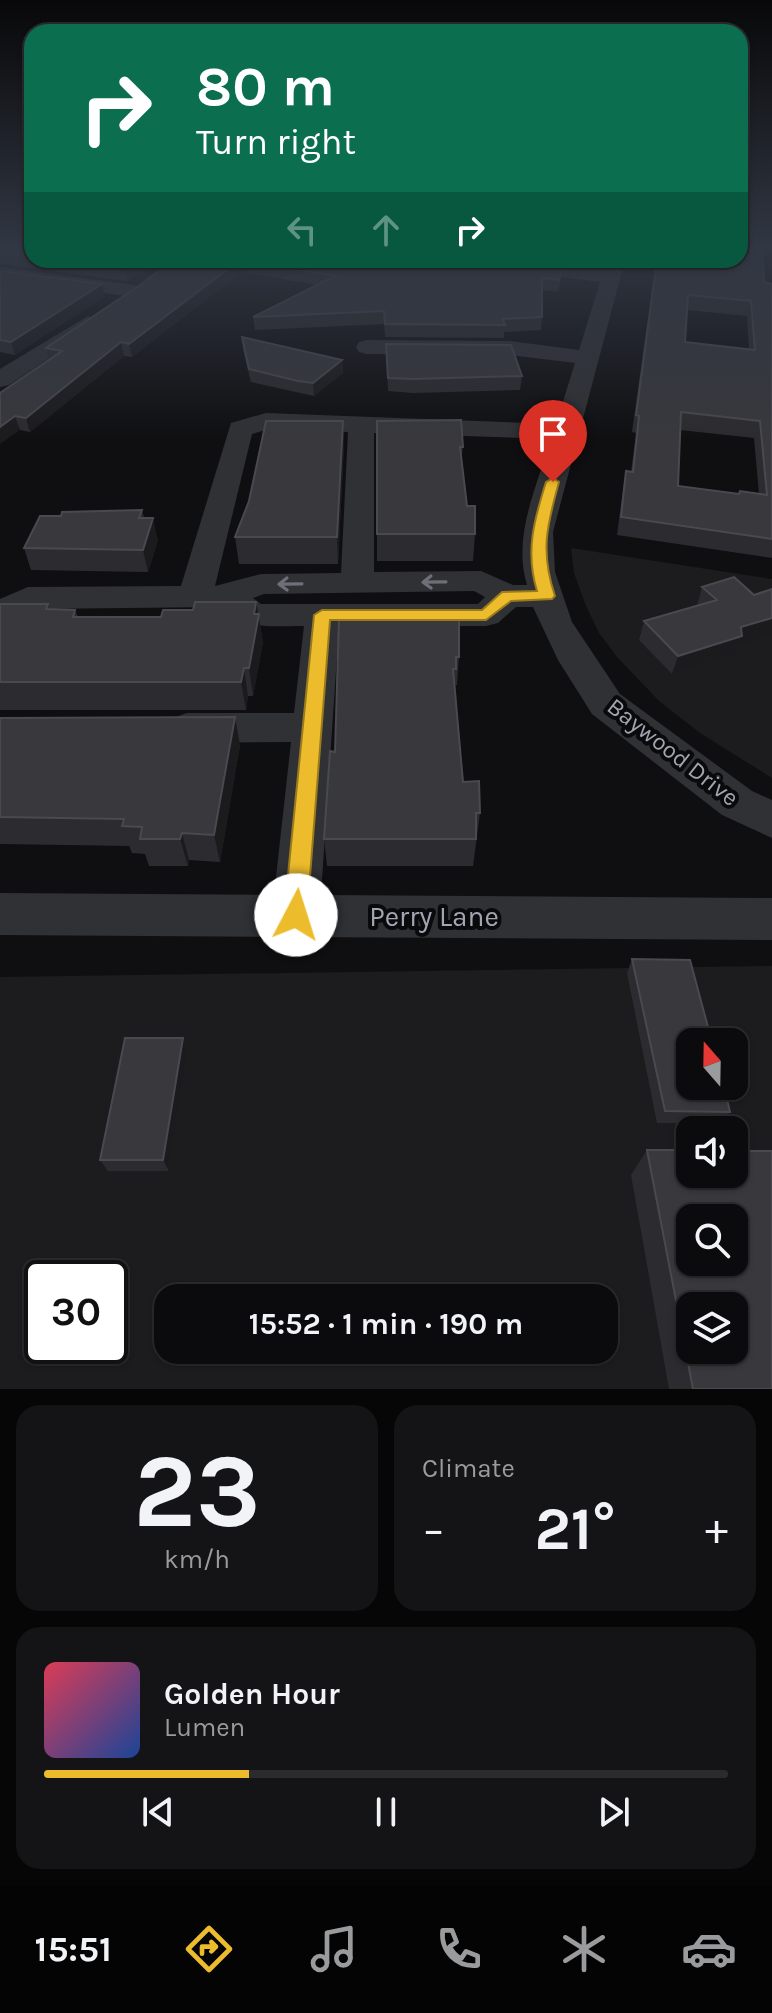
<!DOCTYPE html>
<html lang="en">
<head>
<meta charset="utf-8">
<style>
	body { margin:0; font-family:Karla,sans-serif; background:#141416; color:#f1f3f6; height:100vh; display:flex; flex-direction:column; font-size:30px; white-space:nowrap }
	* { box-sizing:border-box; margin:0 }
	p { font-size:26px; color:#9a9b9d }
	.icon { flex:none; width:44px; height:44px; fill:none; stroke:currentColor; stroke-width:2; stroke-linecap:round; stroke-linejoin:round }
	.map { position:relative; height:1389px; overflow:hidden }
	.details { display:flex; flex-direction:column; gap:16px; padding:16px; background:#060607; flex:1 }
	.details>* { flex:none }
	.top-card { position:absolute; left:24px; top:24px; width:724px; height:244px; border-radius:24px; box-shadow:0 2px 6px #0004,0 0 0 2px #2b2b2e; background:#0b6e4f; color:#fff; overflow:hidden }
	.needle { width:52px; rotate:340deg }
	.controls { position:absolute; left:676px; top:1028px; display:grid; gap:16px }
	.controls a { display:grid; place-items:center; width:72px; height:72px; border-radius:16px; background:#0b0b0d; box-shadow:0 2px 6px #0004,0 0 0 2px #2b2b2e; font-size:40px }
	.speed { position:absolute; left:24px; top:1260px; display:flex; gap:16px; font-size:40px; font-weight:700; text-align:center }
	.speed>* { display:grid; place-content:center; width:104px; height:104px; border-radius:50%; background:#0b0b0d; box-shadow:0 2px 6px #0004,0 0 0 2px #2b2b2e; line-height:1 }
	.speed .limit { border:4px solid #111; border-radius:12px; background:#fff; color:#111 }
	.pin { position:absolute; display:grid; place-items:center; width:68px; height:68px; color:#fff; margin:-82px -34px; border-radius:50% 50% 50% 0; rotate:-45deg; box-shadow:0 0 8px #0007 }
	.pin .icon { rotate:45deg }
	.me { position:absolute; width:88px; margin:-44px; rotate:5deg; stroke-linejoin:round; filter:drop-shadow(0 0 6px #0008) }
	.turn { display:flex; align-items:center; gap:28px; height:168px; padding:0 40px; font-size:36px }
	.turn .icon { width:104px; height:104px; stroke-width:2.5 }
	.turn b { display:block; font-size:56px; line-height:68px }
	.lanes { display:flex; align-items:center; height:76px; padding:0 40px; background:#0003; justify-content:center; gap:40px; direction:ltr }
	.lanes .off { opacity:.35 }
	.big { font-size:60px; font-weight:700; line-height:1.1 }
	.details .card { flex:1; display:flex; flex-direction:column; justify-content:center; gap:12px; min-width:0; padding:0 28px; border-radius:24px; background:#141416 }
	.details .dial { align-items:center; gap:0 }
	.dial b { font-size:104px; line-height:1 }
	.song { display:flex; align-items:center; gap:24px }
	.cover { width:96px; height:96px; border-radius:12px; background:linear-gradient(135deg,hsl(350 70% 55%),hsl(220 70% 35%)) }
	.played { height:8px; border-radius:4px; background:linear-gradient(90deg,#ecbc2c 30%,#2b2b2e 30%) }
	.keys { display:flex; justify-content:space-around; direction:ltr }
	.heat { display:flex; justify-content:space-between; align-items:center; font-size:44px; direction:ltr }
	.details .tiles { flex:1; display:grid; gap:16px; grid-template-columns:1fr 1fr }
	.card:last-child { grid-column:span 2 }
	.trip { position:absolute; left:154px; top:1284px; width:464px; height:80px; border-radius:24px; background:#0b0b0d; box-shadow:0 2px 6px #0004,0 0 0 2px #2b2b2e; font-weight:700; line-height:80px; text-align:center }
	.tabs { display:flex; height:128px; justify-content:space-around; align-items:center; background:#040405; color:#9a9b9d }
	.tabs .icon { width:56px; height:56px }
	.tabs .on { color:#ecbc2c }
	.tabs b { font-size:36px; color:#f1f3f6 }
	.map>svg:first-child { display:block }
	.built { fill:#1c1b1e; fill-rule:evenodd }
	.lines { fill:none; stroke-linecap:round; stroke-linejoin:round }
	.street { fill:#303135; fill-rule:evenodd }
	.wall { fill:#2c2b2f; fill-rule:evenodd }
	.shaded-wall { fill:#1b1a1d }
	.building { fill:#38383d; stroke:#49494f; stroke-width:2; fill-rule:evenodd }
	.oneway { stroke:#6e7079 }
	.route { fill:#ecbc2c; stroke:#997a1d; stroke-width:2 }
	.labels { text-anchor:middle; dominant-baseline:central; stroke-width:8; stroke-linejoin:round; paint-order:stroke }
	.street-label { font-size:24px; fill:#a1a4b1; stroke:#0a0a0c }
	.near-street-label { font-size:28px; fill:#a1a4b1; stroke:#0a0a0c }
</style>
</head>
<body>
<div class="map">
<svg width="772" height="1389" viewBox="0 0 772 1389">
	<rect width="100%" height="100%" fill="#0f0f11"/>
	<!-- built -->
	<path class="built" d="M571,548L772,579V778L700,733L659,701L617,657L599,633L586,606L574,573Z
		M772,966V1389H0V977ZM690,1042H734V1086H690ZM690,1130H734V1174H690ZM690,1218H734V1262H690ZM42,1278H110V1346H42ZM168,1298H604V1350H168ZM690,1306H734V1350H690Z"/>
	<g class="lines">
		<!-- street -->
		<path class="street" d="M513,260L603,270L607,260H625L553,532L555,572L572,622L620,694L752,791L772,800V838L722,815L592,714L558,660L533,607H516L498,623L486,626H339L321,895L772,898V940L0,935V893L274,895L291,742L187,743L173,738L167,728L173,718L187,713H294L304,626C264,626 252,630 219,607L34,609L0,624V599L28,587L181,586L231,423L266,413L556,424L575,363L510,355L367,354L359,352L356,347L359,342L367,340L510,341L579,350L600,282L506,270L503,266ZM268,429L348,432L341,573L261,574L215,586L252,434ZM374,433L551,439C537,486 512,537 527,585H513L481,571L374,572ZM474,591L485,597L478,604H261L253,598L264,594Z
			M0,267L134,285L144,291L134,297L0,279Z
			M88,316L99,322L96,327L9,385L0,387V369Z"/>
	</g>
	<!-- wall -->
	<path class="wall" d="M0,247H32V260H159L127,281L0,264Z
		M173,260H434L430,263L435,266L563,268L558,292L542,290V317L541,330L504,332V338L385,337L384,324L255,330L253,317L317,285L242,272L132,357L124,356L30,432L20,430L0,393L49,360L46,348L140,285Z
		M547,260H567L566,262Z
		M656,260H740L764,282L772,284V558L617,535L623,489L626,471L631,472L636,433L632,432ZM687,310L747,316L749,349L685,342ZM680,430L754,438L759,494H739L678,486Z
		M0,271L105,296L15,355L0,352Z
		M242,337L342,360L343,373L314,396L251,382L243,350Z
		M386,344L522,376L520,390L413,393L388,391Z
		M343,421L344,446L338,564H239L235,537L249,501Z
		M377,421L463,447L461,462L467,506L475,534L473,561H377Z
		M142,510L144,518L158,540L148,572L31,570L24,548L61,516Z
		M702,587L754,595L739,644L735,655L672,674L639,640L644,621L697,606Z
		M256,602L263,642L253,696H248L246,710H0V604H48L50,609L75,610L78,617H161L193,610Z
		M339,618L459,657L457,685H455L463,782L480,813L473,866H327L324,839L335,752Z
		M0,718L240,745L220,862L189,860L188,866H149L145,854L132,853L129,846L0,844Z
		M632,959L730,1112L721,1123H657L627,973Z
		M183,1038L188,1051L169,1171H108L100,1160Z
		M647,1150L772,1389H669L631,1175Z"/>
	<!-- shaded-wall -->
	<path class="shaded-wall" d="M139,260H159L127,281L125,269Z
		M241,260L242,272L132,357L129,344Z
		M102,284L105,296L15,355L11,342Z
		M121,342L124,356L30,432L26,418Z
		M342,360L343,373L314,396L313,383Z
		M15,416L20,430L0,444V427Z
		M343,421L344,446L338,564L337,537Z
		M153,518L158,540L148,572L143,550Z
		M256,602L263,642L253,696L249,668L254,614Z
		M772,618V634L739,644L735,655L672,674L678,656L741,627Z
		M244,668L248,696L246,710L241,682Z
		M235,717L240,745L220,862L214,835Z
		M182,833L189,860L188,866L180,839Z
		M183,1038L188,1051L169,1171L163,1160Z"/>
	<!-- building -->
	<path class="building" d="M0,247H32V257L0,253Z
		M740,247H762L764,282L772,284V539L621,517L626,471L633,472L639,416L636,415L657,260H740ZM688,295L751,301L755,350L685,342ZM681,412L760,421L767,495L740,491L739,494L678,486Z
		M56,260H139L125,269Z
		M173,260H240L129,344L121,342L26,418L15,416L0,427V393L62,351L46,348L140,285Z
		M242,260H426L435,266L524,263L563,268L559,280L542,278V317L503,319L505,325L385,324L384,311L253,317L335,276Z
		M0,271L102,284L11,342L0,340Z
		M242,337L342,360L313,383L298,381L249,369Z
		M386,344L511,345L522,376L413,379L388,378Z
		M461,420L463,447H460L467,506H475V534H377V421Z
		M266,421H343L337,537H235L249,501Z
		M142,510L139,518H153L143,550L24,548L40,516H61L62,512Z
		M734,577L754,595L772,589V618L741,627L742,636L678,656L644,621L717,600L702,587Z
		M195,602H256L254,614H259L249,668H244L241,682H0V604H48L46,609L75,610L73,617H161L163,610H193Z
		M339,618H459V657H456V669H453L463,782L479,781L480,813H476V839H324L330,751L335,752Z
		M235,717L214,835L182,833L180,839H140L142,827L122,826L124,819L0,817V718Z
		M632,959L690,960L712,1042H690V1086H724L730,1112L665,1111Z
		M125,1038H183L163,1160H100Z
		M647,1150H690V1174H734V1151H772V1389H693ZM690,1218H734V1262H690ZM690,1306H734V1350H690Z"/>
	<!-- one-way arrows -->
	<defs><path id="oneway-shaft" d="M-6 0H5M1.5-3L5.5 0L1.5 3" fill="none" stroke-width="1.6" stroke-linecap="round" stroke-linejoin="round" transform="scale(2)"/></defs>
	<g class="oneway">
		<use href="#oneway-shaft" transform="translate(434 582) rotate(179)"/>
		<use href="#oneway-shaft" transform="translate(290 584) rotate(179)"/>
	</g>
	<!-- sky -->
	<linearGradient id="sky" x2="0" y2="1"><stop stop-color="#080809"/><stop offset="0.56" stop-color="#313743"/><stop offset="1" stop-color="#313743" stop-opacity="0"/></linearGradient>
	<rect width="772" height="442" fill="url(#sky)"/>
	<!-- route -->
	<path class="route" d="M553,478L559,482C547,525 540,552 555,596L552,599L511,601L486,620H330L307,915L304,923L296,926L288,923L284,915L314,615L322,610H482L502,592L537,591C525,552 534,520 546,482Z"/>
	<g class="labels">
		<!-- street labels -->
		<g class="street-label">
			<text transform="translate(673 752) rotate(38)">Baywood Drive</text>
		</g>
		<!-- near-street labels -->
		<g class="near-street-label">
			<text x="434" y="916">Perry Lane</text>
		</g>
	</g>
</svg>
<div class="controls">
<a><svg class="needle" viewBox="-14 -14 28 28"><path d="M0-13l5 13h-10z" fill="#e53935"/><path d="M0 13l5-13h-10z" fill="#9a9b9d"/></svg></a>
<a><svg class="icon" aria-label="sound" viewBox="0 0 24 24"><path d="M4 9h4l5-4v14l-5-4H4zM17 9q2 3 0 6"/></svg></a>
<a><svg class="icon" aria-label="search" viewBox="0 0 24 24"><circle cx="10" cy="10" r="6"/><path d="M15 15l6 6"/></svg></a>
<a><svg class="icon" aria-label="layers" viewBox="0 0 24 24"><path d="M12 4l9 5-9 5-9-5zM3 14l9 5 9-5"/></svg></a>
</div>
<div class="speed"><div class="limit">30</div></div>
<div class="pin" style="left:553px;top:482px;background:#d93025"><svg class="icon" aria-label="arrive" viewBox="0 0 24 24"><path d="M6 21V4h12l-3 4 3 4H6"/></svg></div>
<svg class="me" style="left:296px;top:915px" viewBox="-20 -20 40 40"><circle r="19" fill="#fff"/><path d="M0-13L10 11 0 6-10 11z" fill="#ecbc2c"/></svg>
<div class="trip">15:52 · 1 min · 190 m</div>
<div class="top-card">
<div class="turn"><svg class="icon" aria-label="right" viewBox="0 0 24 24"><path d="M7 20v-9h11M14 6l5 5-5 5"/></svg><div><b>80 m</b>Turn right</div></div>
<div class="lanes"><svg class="icon off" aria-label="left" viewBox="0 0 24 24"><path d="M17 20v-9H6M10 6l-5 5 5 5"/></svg><svg class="icon off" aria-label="ahead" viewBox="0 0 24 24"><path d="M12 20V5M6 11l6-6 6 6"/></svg><svg class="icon" aria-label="right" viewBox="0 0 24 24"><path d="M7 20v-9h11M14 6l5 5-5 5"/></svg></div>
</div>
</div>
<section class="details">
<div class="tiles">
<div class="card dial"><b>23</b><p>km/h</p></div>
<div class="card"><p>Climate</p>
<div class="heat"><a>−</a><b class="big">21°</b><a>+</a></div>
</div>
<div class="card">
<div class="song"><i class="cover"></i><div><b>Golden Hour</b><p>Lumen</p></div></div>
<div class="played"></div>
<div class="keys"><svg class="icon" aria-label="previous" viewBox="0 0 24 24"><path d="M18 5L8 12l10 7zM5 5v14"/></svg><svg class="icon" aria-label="pause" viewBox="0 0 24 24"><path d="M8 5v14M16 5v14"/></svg><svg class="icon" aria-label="next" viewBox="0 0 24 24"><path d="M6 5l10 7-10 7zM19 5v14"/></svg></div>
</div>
</div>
</section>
<nav class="tabs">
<b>15:51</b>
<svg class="icon on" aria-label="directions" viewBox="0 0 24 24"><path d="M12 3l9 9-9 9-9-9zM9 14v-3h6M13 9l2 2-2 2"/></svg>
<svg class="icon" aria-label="music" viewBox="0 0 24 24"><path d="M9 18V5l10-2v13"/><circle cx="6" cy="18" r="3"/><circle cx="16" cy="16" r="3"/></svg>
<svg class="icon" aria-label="phone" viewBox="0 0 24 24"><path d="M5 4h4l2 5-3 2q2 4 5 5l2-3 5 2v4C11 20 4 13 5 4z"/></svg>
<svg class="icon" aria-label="climate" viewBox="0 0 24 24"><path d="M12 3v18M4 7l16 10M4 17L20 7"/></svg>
<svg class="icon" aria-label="car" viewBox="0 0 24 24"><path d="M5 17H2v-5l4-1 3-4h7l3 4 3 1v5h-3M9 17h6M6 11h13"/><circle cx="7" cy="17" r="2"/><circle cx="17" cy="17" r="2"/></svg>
</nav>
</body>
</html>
